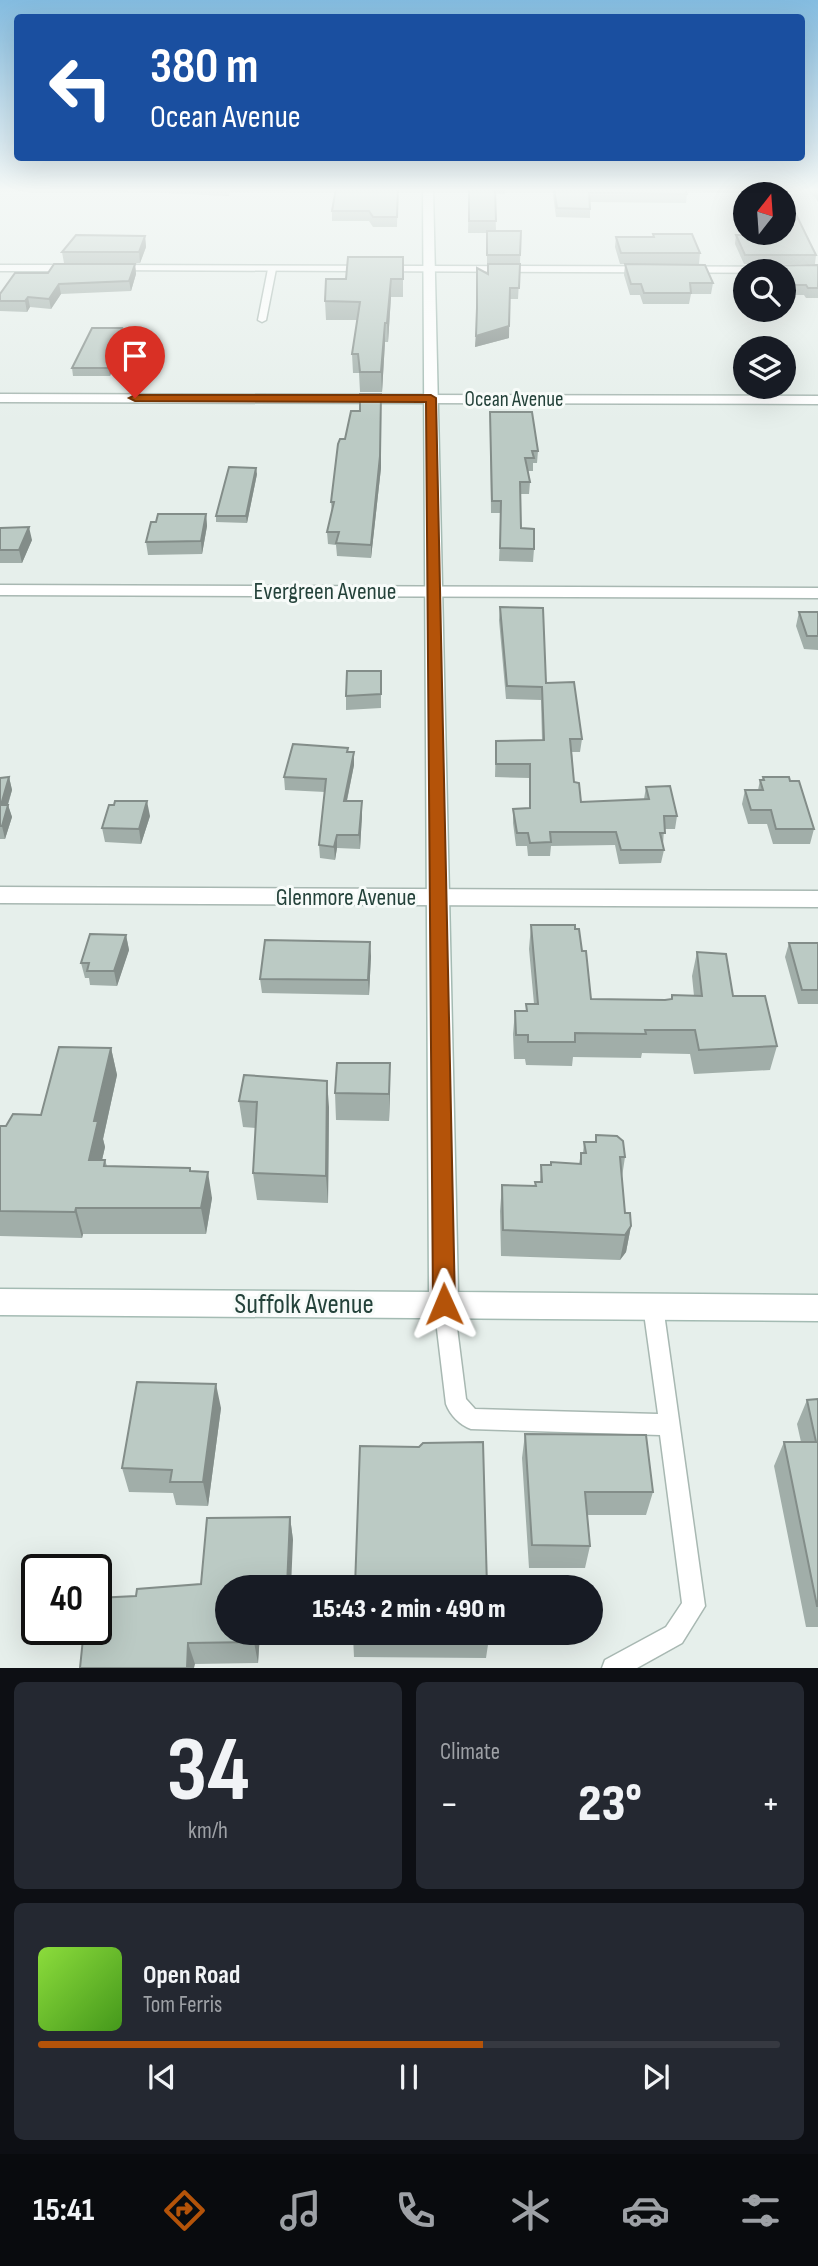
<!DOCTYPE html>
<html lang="en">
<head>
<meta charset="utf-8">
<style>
	body { margin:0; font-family:"Sofia Sans Condensed",sans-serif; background:#242831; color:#f1f3f6; height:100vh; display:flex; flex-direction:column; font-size:26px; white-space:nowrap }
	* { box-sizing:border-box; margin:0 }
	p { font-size:23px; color:#9ea1a6 }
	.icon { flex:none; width:38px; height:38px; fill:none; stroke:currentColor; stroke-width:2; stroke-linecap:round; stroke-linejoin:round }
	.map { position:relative; height:1668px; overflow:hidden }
	.details { display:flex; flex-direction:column; gap:14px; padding:14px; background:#0d0f14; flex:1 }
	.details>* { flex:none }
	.top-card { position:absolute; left:14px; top:14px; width:791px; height:147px; border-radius:7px; box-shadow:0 7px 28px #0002; background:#1a4fa0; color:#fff; overflow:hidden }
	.needle { width:46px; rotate:17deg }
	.fabs { position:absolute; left:733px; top:182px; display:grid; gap:14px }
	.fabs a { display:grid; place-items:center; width:63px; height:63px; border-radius:50%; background:#171b24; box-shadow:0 7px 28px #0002; font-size:35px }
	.speed { position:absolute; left:21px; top:1554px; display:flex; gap:14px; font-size:35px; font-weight:700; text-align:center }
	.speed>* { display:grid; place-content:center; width:91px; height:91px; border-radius:50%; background:#171b24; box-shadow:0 7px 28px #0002; line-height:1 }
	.speed .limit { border:4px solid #111; border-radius:10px; background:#fff; color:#111 }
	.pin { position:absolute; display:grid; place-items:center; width:60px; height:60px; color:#fff; margin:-72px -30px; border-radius:50% 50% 50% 0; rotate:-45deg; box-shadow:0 0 7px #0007 }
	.pin .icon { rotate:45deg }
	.me { position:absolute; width:77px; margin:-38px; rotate:359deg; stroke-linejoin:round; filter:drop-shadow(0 0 5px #0008) }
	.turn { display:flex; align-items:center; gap:24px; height:147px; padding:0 21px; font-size:32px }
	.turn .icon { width:91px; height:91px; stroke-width:2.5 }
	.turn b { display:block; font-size:49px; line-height:60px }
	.big { font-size:52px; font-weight:800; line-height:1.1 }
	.details .tile { flex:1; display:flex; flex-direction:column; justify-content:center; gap:10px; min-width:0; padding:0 24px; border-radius:10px; background:#242831 }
	.details .dial { align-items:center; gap:0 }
	.dial b { font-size:91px; line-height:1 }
	.song { display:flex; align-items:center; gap:21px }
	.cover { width:84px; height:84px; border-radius:10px; background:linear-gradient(135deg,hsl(90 70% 55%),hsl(100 70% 35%)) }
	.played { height:7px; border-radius:4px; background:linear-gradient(90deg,#b45309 60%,#363941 60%) }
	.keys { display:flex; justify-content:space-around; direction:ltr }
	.heat { display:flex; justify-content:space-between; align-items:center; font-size:38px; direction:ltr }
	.details .tiles { flex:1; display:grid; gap:14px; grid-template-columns:1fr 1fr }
	.tile:last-child { grid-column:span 2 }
	.trip { position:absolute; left:215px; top:1575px; width:388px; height:70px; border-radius:35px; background:#171b24; box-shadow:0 7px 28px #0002; font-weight:800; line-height:70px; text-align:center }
	.tabs { display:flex; height:112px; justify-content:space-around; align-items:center; background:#090b0e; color:#9ea1a6 }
	.tabs .icon { width:49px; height:49px }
	.tabs .selected { color:#b45309 }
	.tabs b { font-size:32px; color:#f1f3f6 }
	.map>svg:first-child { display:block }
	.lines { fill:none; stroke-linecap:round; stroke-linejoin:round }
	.lane-casing { stroke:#a8b8b2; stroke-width:3 }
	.street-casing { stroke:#a8b8b2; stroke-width:3 }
	.secondary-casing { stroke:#a4bbb3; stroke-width:3 }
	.lane { fill:#fff; fill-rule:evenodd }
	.street { fill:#fff; fill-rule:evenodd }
	.secondary { fill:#fff; fill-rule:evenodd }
	.wall { fill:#a1aea9 }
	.shaded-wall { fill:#838d89 }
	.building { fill:#bbcac4; stroke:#838d89; stroke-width:2 }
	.route { fill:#b45309; stroke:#753606; stroke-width:2 }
	.labels { text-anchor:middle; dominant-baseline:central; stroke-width:6; stroke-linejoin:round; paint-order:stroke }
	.far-street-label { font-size:21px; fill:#24423a; stroke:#f7fbf9 }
	.street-label { font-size:24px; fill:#24423a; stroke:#f7fbf9 }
	.near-street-label { font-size:28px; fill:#24423a; stroke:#f7fbf9 }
</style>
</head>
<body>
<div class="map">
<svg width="818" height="1668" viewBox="0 0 818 1668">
	<rect width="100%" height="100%" fill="#e6efeb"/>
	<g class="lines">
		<defs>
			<path id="lane" d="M272,267L276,269L266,320L262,322L258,320L268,269Z
				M444,1295L451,1298L454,1304L466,1399L475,1409L658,1414L643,1306L646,1300L653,1297L660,1300L663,1306L705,1606L682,1643L637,1668H602L605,1660L666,1627L682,1603L660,1435L471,1429C460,1425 450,1415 446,1404L434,1304L437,1298Z"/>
			<path id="street" d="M0,265H77L83,268L77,271H0Z
				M110,265L818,267V273L106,270V266Z
				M0,394L818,396V404L0,402Z
				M0,585L818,588V598L0,595Z
				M0,887L818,891V907L0,903Z"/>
			<path id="secondary" d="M423,188H433L458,1292L818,1295V1321L0,1315V1289L429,1292Z"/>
		</defs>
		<!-- lane casing -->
		<use href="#lane" class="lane-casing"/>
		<!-- street casing -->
		<use href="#street" class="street-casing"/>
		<!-- secondary casing -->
		<use href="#secondary" class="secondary-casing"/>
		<!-- lane -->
		<use href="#lane" class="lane"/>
		<!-- street -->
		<use href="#street" class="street"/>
		<!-- secondary -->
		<use href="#secondary" class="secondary"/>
	</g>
	<!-- wall -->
	<path class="wall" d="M0,188H27L19,192H0Z
		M43,188H128V192Z
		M140,188H285V191L230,192L229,196L141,192Z
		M398,188L397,227H373L369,221H332V211Z
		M469,188H505V194H495L496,231H521L520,264H487V233H468Z
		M552,188H783L816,255L815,264H744L735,244L736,235H752L751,233H784L746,194V217L737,193L686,191L687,194L686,203L590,202V218L556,217Z
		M809,188H818V202Z
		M653,234L700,253L699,264H620L615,247L616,237H653Z
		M145,236L146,247L140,263H64L62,252Z
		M403,257V297H391L388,342H385L382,392H360L359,373H353L352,354L357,320H326L325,301L346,279Z
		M135,264L136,274L131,291L61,294L51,309L30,307L27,312L0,311V294L48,273Z
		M488,264H520L518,299H510L509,338L475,347L477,315V268L487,274Z
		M625,264L713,283L711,294H691L689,304H643L640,295H630L624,275Z
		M818,265V298H806L804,295H784V271H749L750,266Z
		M123,336L110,376H73L72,368Z
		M490,412L538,451L537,463H533V471H528L530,482L529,494H520L521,528L534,549L533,562L499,561L501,513H491Z
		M381,468L371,558L337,556L336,545L328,544L327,532L332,513L331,502Z
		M257,474L247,523L216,522V516Z
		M206,514L207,526L202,554L148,555L146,542Z
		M0,528L32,540L22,563H0Z
		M500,607L582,739L580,752H572L574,782L581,802L644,799L646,787L677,816L675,829H664L663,845L664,850L661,863L619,864L615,845L551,846L550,856H528L527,846H516L513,823V809L529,808V778L495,777L496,741L542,740L541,700L506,699L499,620Z
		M799,612H818V650L804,649L796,626Z
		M381,671V708L346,710V696Z
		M348,752H354V765L347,801H362V815L360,849L337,848L335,860L320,858L319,845L325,792L285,790L284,777Z
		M9,777L12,790L8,805L12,817L5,839H0V778Z
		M763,777L814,829L810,844H773L767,824H748L742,804L745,790H758L760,780H762Z
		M150,816L141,844L105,842L102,828Z
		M531,925L582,951L591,999L665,1000L671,999L672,995L694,996L692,976L697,952L733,996L777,1046L770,1070L694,1074L690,1054L642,1053L641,1058L573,1057L572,1066L526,1065L525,1059H514L513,1034L515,1011H526V1004H534L529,949Z
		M126,935L129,950L117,986L90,985L89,978H85L81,963Z
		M789,943H818V1004H798L785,957Z
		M371,956L369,995L262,993L260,979Z
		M111,1048L117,1075L103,1139L105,1147L102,1160H105L107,1166L191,1171L212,1198L206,1234H83L82,1238L0,1236V1126H6L41,1115Z
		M390,1090L389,1121L336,1120L335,1093Z
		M239,1101L329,1107L328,1203L257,1200L253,1173L256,1128L243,1127Z
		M596,1135L625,1157L622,1177L625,1213L631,1226L626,1252L620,1260L501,1256L500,1211L502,1185L535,1186V1182H540L541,1165L579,1164L581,1153H583L584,1142H595Z
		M818,1399V1627H806L774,1466L784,1442H801L797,1424L807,1400Z
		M221,1408L208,1506L176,1505L173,1493L129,1492L122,1468Z
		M525,1434L653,1492L646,1515H587L590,1546L585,1568H529L522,1458Z
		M290,1517L293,1540L228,1587L260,1633L258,1663L195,1664L83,1639L41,1636L37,1629H96V1570L103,1588L101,1598L136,1596L201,1584Z
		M37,1590V1628L30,1615Z
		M353,1636L489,1638L486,1658L354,1657Z"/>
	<!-- shaded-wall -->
	<path class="shaded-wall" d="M18,188H27L19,192Z
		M145,236L146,247L140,263L139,252Z
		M135,264L136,274L131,291L129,281Z
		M391,279V297L388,342L387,323Z
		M59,284L61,294L51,309L49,299Z
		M28,297L30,307L27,312L25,301Z
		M385,323V342L382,392L381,372Z
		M509,326V338L475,347L476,336Z
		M122,328L123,336L110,376L109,368Z
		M381,394V468L371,558V545Z
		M256,468L257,474L247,523L246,516Z
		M206,514L207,526L202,554L201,541Z
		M29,527L32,540L22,563L19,550Z
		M354,752V765L344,814V801Z
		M9,777L12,790L4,817L1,805Z
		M147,801L150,816L141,844L139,829Z
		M362,801V815L360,849L359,835Z
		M8,805L12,817L5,839L2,826Z
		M337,835V848L335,860L334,847Z
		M126,935L129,950L117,986L114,971Z
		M370,942L371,956L369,995L368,980Z
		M111,1048L117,1075L103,1139L105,1147L96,1186L89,1160L94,1121Z
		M390,1063V1090L389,1121V1094Z
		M327,1081L329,1107L328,1203L326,1176Z
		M208,1172L212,1198L206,1234L201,1208Z
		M76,1208L83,1234L82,1238L75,1212Z
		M631,1226L626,1252L620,1260L625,1235Z
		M216,1384L221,1408L208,1506L203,1482Z
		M290,1517L293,1540L291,1587H287Z
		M96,1570L103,1588L96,1619Z
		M254,1633H260L258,1663L254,1642Z
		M188,1643L195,1664L194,1668H187Z"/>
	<!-- building -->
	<path class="building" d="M336,188H398L397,217H373L369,211H332Z
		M469,188H495L496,221H469Z
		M554,188H685L687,194L589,193L590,209L557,208Z
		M740,188H783L816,255H745L736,235H756V233H784V194H746V204Z
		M487,231H521L520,255H487Z
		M653,234H692L700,253H621L616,237H654Z
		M76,235L145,236L139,252H62Z
		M348,257H403V279H391L387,323H385L381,372H360L358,354H352L360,302L325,301L326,279H346Z
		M54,264H135L129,281L59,284L49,299L28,297L25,301H0V294L15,273H48Z
		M488,264H520L519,288H510L509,326L476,336L477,308V268L488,274Z
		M625,264L705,265L713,283H690L691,293H644L641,284H631Z
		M818,265V288H808L806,285H784V271H753L750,266Z
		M92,328H122L109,368H72Z
		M360,394H381L380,456L371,545L336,543L339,532H327L334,502H331L338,444L340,439H345L351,411H360Z
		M490,412H532L538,451H532L534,458H525L530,482H520L521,528L534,529V549L500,548L501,501H492Z
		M229,467L256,468L246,516H216Z
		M158,514H206L201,541L146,542L151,522H156Z
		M29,527L19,550H0V528Z
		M500,607L543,608L546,683L574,682L582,739H570L574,782L579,783L581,802L649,799L646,787L670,786L677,816H664L665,833H660L664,850H621L616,832H550L551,842L530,843L528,833H517L513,809L530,808V764H496V741L544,740L542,687L507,686Z
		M799,612H818V636H807Z
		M347,671H381V694L346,696Z
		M293,744L348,748L347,752H354L344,801H362L359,835H337L334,847L319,845L326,779L284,777Z
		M9,777L1,805H8L2,826H0V778Z
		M763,777H789L790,781H799L814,829H776L771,810H751L745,790H763L760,780H764Z
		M115,801H147L139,829L102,828L109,805H114Z
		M531,925H575V929H579L582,951H586L591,999L665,1000L672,999V995L702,996L697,952L726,954L733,996H765L777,1046L699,1050L695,1030H645L646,1034L575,1033V1042H528V1035H516L515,1011H527L526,1004H538Z
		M90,934L126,935L114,971H87L89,963H81Z
		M265,940L370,942L368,980L260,979Z
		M789,943H818V990H802Z
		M59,1047L111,1048L94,1121H98L89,1160H105L104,1166L190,1168V1171L208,1172L201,1208H76L75,1212L0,1211V1126H6L13,1114L41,1115Z
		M337,1063H390L389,1094L335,1093Z
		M244,1075L327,1081L326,1176L253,1173L257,1102L239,1101Z
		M596,1135L617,1136L623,1141L625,1157H620L625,1213H630L631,1226L625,1235L503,1230L502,1185L536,1186L535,1182H542L541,1165H551V1162L581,1164V1153H586L584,1142H596Z
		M137,1382L216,1384L203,1482H170L172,1470L122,1468Z
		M818,1399V1606H817L784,1442H816L807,1400Z
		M525,1434L646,1435L653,1492H585L590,1546L532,1545Z
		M483,1442L487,1587H355L360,1446L419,1447L423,1443Z
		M290,1517L287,1587H228V1633H254V1642L188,1643L187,1668H80L84,1629H96V1598L136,1596L137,1589L201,1584L207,1518Z
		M43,1563L95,1567L94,1570H42Z
		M37,1590V1616L30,1615Z
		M353,1633H488L489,1638L353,1636Z"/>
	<!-- sky -->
	<linearGradient id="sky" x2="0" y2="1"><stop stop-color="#84bce0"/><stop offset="0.45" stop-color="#f4f8f6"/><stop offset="1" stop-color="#f4f8f6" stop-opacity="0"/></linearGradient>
	<rect width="818" height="422" fill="url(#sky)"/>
	<!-- route -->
	<path class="route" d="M431,395L436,398L455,1304L452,1311L444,1314L436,1311L433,1304L426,402L135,401L129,398L135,395Z"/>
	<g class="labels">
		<!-- far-street labels -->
		<g class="far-street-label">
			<text x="514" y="399">Ocean Avenue</text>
		</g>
		<!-- street labels -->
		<g class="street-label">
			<text x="325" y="591">Evergreen Avenue</text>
			<text x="346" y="897">Glenmore Avenue</text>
		</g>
		<!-- near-street labels -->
		<g class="near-street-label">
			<text x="304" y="1304">Suffolk Avenue</text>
		</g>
	</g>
</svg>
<div class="fabs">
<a><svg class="needle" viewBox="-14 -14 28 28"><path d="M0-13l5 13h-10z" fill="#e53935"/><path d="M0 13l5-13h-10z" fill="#9ea1a6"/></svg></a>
<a><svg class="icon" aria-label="search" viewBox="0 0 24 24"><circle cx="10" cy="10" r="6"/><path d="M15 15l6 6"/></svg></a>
<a><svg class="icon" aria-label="layers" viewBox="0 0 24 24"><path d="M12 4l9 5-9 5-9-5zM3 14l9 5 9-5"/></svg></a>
</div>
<div class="speed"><div class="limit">40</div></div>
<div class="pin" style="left:135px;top:398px;background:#d93025"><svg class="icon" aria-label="arrive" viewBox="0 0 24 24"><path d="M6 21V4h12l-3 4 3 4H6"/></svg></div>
<svg class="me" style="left:444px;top:1304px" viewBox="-20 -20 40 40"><path d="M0-17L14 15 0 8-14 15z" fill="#b45309" stroke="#fff" stroke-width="4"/></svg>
<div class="trip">15:43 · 2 min · 490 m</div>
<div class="top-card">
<div class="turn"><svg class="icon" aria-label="left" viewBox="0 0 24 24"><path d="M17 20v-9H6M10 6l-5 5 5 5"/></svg><div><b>380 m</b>Ocean Avenue</div></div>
</div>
</div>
<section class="details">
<div class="tiles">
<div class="tile dial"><b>34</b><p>km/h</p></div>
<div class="tile"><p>Climate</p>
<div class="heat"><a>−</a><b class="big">23°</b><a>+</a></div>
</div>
<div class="tile">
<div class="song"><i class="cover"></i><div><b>Open Road</b><p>Tom Ferris</p></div></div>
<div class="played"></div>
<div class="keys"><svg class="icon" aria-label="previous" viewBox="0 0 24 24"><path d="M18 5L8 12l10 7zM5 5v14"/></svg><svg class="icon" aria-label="pause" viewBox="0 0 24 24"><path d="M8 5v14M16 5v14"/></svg><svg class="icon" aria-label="next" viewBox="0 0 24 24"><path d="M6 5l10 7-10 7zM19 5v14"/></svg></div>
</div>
</div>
</section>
<nav class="tabs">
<b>15:41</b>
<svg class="icon selected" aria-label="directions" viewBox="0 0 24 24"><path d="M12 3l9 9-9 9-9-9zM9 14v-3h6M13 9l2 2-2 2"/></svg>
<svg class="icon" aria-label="music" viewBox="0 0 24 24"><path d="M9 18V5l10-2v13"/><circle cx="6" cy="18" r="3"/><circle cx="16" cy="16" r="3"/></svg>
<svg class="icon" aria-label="phone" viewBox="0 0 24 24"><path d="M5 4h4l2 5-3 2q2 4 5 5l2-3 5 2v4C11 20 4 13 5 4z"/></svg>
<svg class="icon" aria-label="climate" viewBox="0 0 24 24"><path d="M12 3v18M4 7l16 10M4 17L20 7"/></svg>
<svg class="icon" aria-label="car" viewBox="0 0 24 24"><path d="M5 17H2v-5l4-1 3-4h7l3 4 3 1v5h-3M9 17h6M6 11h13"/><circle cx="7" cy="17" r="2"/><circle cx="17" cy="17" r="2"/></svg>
<svg class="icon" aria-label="filters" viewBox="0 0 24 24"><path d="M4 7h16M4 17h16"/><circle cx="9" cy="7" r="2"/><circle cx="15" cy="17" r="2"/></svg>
</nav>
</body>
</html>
